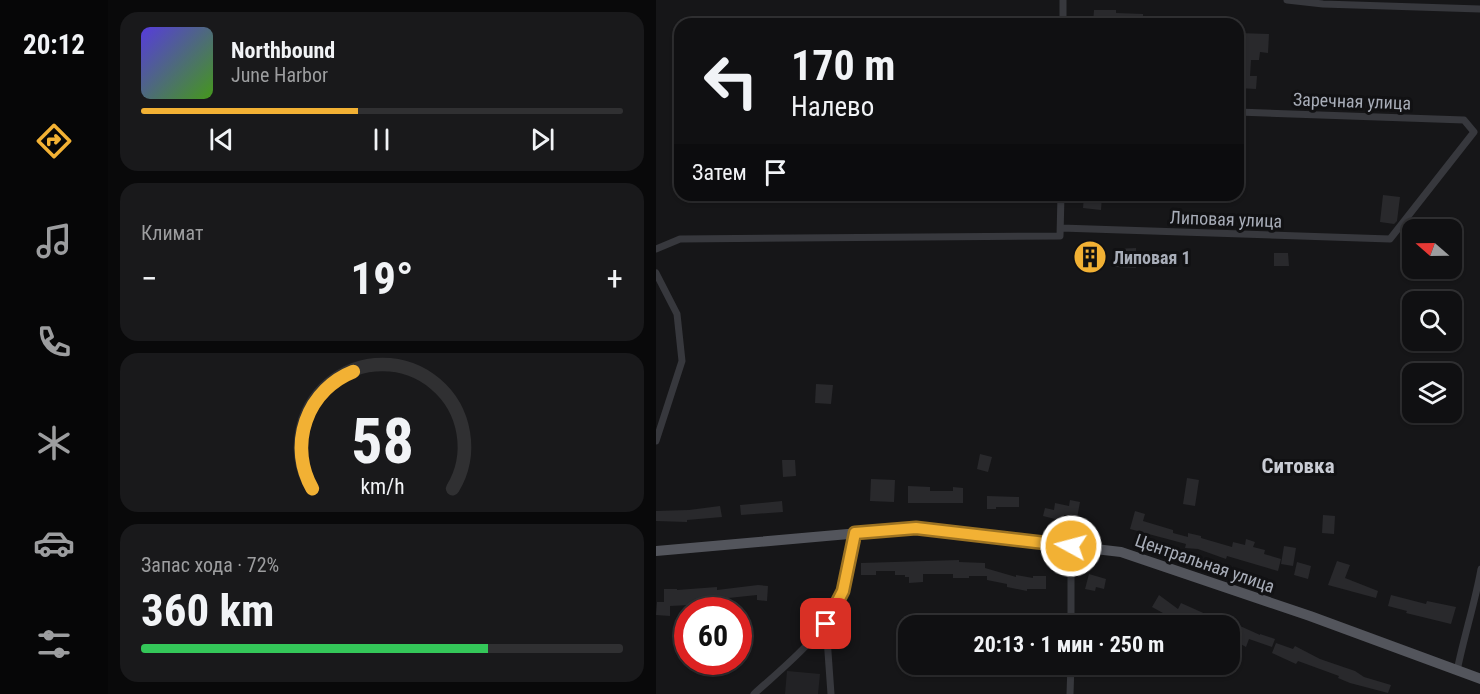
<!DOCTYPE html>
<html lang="ru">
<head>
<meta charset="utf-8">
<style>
	body { margin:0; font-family:"Roboto Condensed",sans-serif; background:#19191b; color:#f1f3f6; height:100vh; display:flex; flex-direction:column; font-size:22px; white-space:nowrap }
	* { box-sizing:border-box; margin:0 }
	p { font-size:20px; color:#9c9d9f }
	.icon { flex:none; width:33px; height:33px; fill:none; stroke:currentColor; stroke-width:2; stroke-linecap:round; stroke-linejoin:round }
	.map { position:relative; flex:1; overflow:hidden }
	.drawer { display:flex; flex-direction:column; gap:12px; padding:12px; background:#09090a; width:548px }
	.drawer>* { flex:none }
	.banner { position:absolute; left:18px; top:18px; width:570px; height:183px; border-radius:18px; box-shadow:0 2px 4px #0004,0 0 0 2px #303032; background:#101012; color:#f1f3f6; overflow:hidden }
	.needle { width:39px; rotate:290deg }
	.fabs { position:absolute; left:746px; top:219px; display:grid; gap:12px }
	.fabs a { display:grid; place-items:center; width:60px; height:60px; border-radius:12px; background:#101012; box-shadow:0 2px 4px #0004,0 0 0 2px #303032; font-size:30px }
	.speed { position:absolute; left:18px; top:597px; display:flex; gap:12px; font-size:30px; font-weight:700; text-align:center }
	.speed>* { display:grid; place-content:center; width:78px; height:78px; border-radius:50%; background:#101012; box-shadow:0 2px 4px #0004,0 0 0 2px #303032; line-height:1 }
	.speed .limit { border:9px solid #d22; background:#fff; color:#111 }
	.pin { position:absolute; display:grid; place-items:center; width:51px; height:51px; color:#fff; margin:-26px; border-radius:12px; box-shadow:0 3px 9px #0006 }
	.me { position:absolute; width:66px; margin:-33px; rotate:277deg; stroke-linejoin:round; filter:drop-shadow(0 0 4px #0008) }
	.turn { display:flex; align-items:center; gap:21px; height:126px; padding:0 18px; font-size:27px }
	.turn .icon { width:78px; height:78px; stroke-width:2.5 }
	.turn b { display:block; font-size:42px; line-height:51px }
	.then { display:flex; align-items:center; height:57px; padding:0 18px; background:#0003; gap:12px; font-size:22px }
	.big { font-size:45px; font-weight:700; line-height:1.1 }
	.drawer .card { flex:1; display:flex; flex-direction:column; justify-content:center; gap:9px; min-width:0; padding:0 21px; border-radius:18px; background:#19191b }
	.drawer .dial { align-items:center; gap:0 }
	.dial svg { height:156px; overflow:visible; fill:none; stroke:#303032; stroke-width:7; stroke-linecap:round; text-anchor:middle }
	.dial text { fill:#f1f3f6; stroke:none }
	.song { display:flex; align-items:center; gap:18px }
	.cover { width:72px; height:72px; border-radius:9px; background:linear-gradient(135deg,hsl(250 70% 55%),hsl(100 70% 35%)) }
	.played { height:6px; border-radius:3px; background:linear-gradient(90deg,#f2b134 45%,#303032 45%) }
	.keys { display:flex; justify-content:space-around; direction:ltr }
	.heat { display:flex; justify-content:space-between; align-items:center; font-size:33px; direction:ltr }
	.charge { height:9px; border-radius:4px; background:linear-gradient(90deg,#34c759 72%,#303032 0) }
	.trip { position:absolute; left:242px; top:615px; width:342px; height:60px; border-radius:18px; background:#101012; box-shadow:0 2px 4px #0004,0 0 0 2px #303032; font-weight:700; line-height:60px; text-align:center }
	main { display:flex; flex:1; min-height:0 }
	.dock { display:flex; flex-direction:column; width:108px; justify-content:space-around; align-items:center; background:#060607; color:#9c9d9f }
	.dock .icon { width:42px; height:42px }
	.dock .active { color:#f2b134 }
	.dock b { font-size:27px; color:#f1f3f6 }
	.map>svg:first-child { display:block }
	.built { fill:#222225 }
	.building { fill:#29292c }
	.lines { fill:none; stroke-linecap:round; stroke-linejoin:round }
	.street { stroke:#37383d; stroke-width:7 }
	.primary { stroke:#53555c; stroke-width:10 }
	.route-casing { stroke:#9d7322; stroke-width:15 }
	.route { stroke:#f2b134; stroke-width:10 }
	.labels { text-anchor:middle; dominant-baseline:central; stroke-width:6; stroke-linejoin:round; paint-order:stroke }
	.street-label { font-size:18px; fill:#a8adb8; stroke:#111113 }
	.poi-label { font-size:18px; font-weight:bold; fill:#a8adb8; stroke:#111113; text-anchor:start }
	.quarter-label { font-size:21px; font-weight:bold; fill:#c9ccd4; stroke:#111113 }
</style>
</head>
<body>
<main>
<nav class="dock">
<b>20:12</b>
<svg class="icon active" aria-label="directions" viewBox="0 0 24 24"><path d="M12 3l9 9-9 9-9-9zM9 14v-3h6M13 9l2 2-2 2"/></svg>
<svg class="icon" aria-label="music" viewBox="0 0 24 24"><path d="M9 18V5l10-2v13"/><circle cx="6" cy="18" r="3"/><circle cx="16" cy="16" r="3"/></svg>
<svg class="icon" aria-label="phone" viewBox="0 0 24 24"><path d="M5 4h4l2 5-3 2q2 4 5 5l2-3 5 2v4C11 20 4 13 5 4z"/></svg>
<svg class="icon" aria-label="climate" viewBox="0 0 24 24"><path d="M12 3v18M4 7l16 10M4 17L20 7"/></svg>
<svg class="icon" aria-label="car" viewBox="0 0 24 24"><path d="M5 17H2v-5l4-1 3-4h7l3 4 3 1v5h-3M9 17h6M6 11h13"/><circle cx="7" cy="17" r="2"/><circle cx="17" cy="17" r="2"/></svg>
<svg class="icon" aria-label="filters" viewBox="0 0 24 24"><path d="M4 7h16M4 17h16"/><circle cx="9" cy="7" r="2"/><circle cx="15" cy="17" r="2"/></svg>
</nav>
<section class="drawer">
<div class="card">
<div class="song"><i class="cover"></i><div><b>Northbound</b><p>June Harbor</p></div></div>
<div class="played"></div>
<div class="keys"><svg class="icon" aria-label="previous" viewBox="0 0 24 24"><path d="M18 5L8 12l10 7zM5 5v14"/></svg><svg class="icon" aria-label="pause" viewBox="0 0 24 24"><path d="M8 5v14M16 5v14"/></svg><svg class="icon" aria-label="next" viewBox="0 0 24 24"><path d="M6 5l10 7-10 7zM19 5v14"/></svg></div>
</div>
<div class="card"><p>Климат</p>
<div class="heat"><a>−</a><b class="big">19°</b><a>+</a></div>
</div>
<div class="card dial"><svg viewBox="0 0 100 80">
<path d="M14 69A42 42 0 1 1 86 69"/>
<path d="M14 69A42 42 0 0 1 35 9" stroke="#f2b134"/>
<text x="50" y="56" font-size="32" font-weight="700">58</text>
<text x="50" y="72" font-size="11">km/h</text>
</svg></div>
<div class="card"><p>Запас хода · 72%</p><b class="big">360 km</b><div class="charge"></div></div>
</section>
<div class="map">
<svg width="825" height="694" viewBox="0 0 825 694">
	<rect width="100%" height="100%" fill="#161618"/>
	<!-- built -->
	<path class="built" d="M131,671L164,674L162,694H129Z"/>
	<!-- building -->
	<path class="building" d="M438,10H460V13L487,14V24H437Z
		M582,33L613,34L612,53L604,52L603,60H595L594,76H601L600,89L582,88Z
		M727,195L744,197L741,221L738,224L724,222Z
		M428,196H446L445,210L427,208Z
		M421,247H446V266H421Z
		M480,248V268L459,267L460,249Z
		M618,253H632L633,266H618Z
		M160,384L177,385L175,404L159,403Z
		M324,454L336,457L332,472L321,469Z
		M126,460H139L140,476L127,477Z
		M531,478L543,480L539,506L527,504Z
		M215,479L239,480L238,502L214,501Z
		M252,486L274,487V491H297V487L307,488V503H252Z
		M331,496L363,497V507H340V509H331Z
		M414,500L424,502L421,518L408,515L407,521L387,516L389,508L398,510L399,503L413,506Z
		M126,501L127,512L85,515L84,505Z
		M64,506L66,517L31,520V522L0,521V511L33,510Z
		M479,511L489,514L487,521L517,530V533L532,537V533L545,536V538L576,547L577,542L589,545L590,539L599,542L597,547L609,550L608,554L625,559L622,571L571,556L570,559L542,549L529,548L530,544L474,529Z
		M667,515L679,516L678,534L666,533Z
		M628,546L640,548L637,566L625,564Z
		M303,560V562L329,563V568L360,577V575L377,578V576H390V589H371V591L351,587V584L331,580V576H313V578H297V574H267V582L253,583V577H249V575H239V571H220V575H205V563Z
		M681,561L694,565L689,578L722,591L720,598L672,585Z
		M641,562L655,566L652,579L638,575Z
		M433,574L450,579L448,589L440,587L439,591L429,589Z
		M102,585L112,586L111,601L101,600V595L34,602V605L14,606V616L0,615L1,602H8V589H21V590L61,587V590Z
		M503,595L522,609L525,603L554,616L551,626H538L517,615L516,618L496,607Z
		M735,595L770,604L771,601L800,607L795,624L750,613L751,611L732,606Z
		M573,621L604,635V634L619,639L616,647L593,639L590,647L581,642L584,637L573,633Z
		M620,643L637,649L639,646L664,659L699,671L708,677L735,685L732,693L694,683L682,678L683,676L642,661L640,664L616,653Z"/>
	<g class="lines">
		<!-- street -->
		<path class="street" d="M631,0L667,4L825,9
			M407,24V0
			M405,228L734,239L818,132L808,120L582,112
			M0,249L24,239L404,236L405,195
			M0,273L21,314L26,361L0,441
			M170,624L175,694
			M415,626V546
			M801,671C808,636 819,603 825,569
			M98,694C131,664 169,635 186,593C194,575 195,552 199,533
			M414,694L415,664"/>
		<!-- primary -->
		<path class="primary" d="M0,551L260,528L465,552L654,616L825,679"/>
	</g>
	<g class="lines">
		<defs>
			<path id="route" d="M170,624L187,591L199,533L260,528L415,546"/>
		</defs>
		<!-- route casing -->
		<use href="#route" class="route-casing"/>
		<!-- route -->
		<use href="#route" class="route"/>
	</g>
	<!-- icons -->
	<defs>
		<symbol id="building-disc" viewBox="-11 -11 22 22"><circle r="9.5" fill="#f2b134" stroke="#111113"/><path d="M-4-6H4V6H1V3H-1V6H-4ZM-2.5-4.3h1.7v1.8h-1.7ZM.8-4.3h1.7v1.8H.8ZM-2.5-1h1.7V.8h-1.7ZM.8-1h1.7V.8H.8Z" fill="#111"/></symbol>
	</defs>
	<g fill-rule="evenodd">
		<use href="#building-disc" x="415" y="238" width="38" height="38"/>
	</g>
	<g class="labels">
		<!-- street labels -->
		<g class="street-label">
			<text transform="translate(696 101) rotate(2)">Заречная улица</text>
			<text transform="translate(570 219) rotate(2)">Липовая улица</text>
			<text transform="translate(549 563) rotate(19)">Центральная улица</text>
		</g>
		<!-- poi labels -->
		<g class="poi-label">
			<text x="457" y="257">Липовая 1</text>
		</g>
		<!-- quarter labels -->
		<g class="quarter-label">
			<text x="642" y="466">Ситовка</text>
		</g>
	</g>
</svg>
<div class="fabs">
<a><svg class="needle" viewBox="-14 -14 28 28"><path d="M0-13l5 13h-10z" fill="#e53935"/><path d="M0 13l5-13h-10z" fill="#9c9d9f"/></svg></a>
<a><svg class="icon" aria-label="search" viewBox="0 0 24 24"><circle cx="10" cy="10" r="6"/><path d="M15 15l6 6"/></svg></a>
<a><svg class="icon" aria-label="layers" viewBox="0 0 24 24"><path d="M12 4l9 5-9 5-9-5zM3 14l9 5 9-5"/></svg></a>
</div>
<div class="speed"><div class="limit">60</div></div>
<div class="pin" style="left:170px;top:624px;background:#d93025"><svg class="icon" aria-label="arrive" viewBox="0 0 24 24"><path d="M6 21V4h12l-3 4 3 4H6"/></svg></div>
<svg class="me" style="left:415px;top:546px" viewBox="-20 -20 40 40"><circle r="17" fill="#f2b134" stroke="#fff" stroke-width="3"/><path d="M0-11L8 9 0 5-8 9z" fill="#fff"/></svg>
<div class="trip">20:13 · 1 мин · 250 m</div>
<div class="banner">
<div class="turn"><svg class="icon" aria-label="left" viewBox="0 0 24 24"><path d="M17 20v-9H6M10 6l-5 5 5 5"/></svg><div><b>170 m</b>Налево</div></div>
<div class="then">Затем<svg class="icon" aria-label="arrive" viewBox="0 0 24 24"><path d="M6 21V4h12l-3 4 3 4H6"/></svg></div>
</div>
</div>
</main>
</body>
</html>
